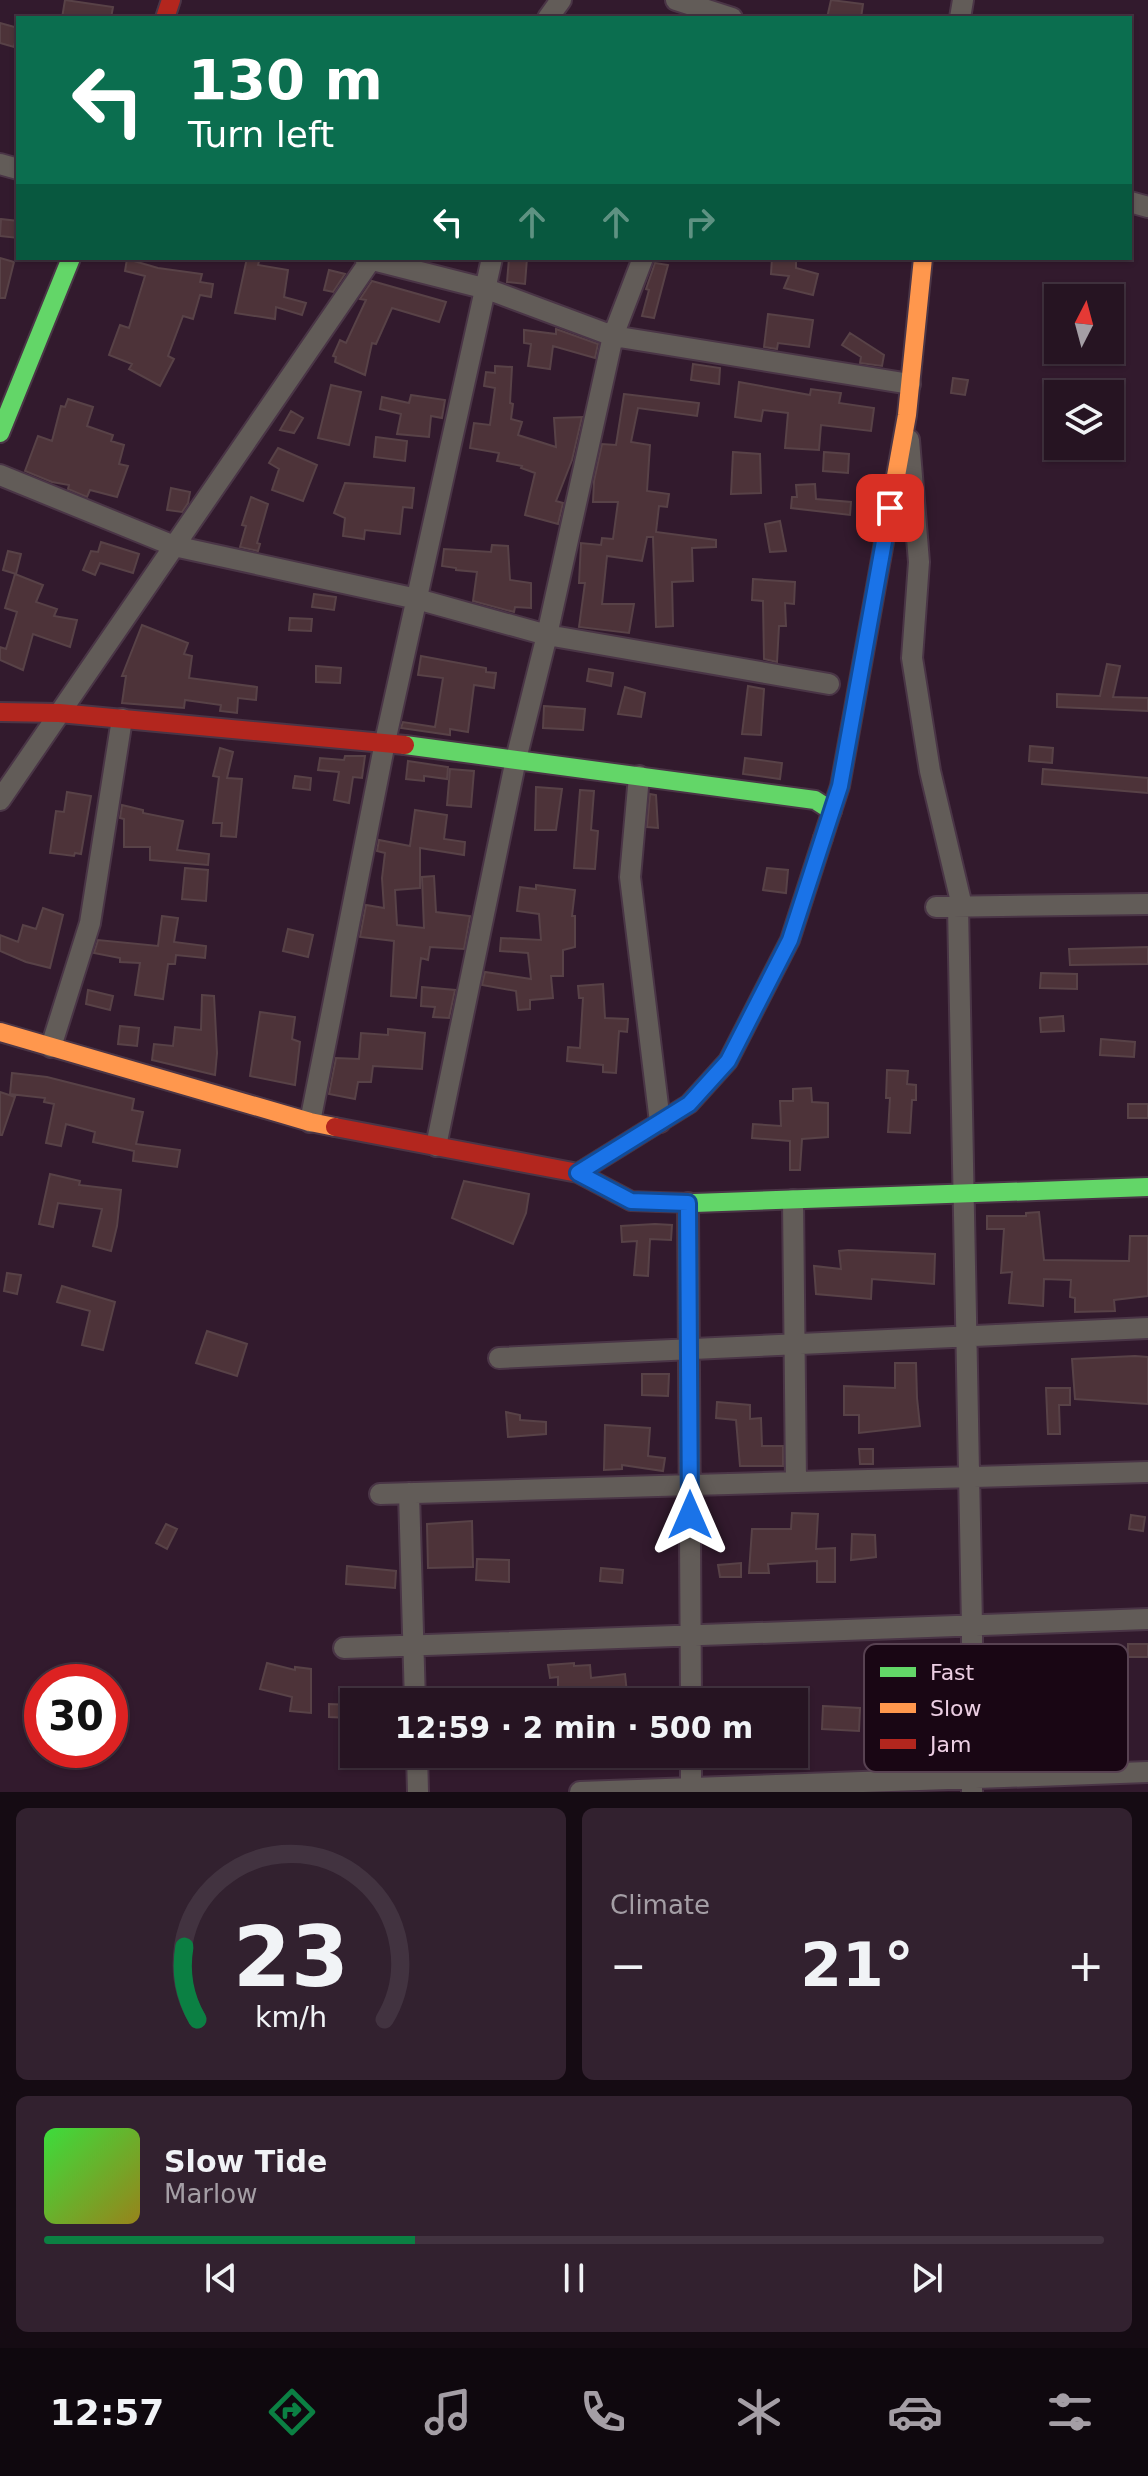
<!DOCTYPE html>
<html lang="en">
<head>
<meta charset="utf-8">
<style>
	body { margin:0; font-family:"DejaVu Sans",sans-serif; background:#32212f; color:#f1f3f6; height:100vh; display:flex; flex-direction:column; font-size:30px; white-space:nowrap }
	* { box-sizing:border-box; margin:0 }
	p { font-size:26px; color:#a49ea5 }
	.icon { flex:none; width:44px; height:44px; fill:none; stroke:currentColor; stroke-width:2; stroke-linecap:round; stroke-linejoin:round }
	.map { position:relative; height:1792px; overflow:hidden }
	.sheet { display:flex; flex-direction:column; gap:16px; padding:16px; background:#150b13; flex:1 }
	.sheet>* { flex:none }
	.top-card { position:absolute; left:16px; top:16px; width:1116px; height:244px; border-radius:0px; box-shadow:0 2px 6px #0004,0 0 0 2px #423340; background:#0b6e4f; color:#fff; overflow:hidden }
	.needle { width:52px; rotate:6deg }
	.fabs { position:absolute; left:1044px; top:284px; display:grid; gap:16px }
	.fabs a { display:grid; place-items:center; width:80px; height:80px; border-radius:0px; background:#261422; box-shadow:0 2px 6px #0004,0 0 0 2px #423340; font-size:40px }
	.speed { position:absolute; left:24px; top:1664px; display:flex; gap:16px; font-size:40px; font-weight:700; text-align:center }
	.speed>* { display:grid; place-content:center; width:104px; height:104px; border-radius:50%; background:#261422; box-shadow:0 2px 6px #0004,0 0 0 2px #423340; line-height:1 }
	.speed .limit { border:12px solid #d22; background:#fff; color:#111 }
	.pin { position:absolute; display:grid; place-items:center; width:68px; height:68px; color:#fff; margin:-34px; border-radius:16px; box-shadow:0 4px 12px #0006 }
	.me { position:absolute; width:88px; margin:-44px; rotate:0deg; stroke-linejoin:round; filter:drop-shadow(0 0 6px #0008) }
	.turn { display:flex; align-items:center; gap:28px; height:168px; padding:0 40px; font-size:36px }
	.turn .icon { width:104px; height:104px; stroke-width:2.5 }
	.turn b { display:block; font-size:56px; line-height:68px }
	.lanes { display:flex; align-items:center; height:76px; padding:0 40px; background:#0003; justify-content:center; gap:40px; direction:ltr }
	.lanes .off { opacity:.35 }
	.big { font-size:60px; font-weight:600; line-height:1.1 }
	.sheet .tile { flex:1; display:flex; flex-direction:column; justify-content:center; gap:12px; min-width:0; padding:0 28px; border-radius:12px; background:#32212f }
	.sheet .dial { align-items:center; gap:0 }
	.dial svg { height:208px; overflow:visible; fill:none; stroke:#423340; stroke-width:7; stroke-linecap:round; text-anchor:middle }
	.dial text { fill:#f1f3f6; stroke:none }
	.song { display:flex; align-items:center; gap:24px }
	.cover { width:96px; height:96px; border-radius:12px; background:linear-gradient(135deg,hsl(120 70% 55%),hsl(50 70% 35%)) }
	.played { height:8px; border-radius:4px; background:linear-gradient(90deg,#0b8043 35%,#423340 35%) }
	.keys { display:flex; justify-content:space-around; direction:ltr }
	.heat { display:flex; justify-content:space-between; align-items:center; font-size:44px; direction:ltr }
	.sheet .tiles { flex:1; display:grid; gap:16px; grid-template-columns:1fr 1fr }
	.tile:last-child { grid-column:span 2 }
	.trip { position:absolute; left:340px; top:1688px; width:468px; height:80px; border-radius:0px; background:#261422; box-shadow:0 2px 6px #0004,0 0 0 2px #423340; font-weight:600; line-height:80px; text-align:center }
	.tabs { display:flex; height:128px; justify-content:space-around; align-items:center; background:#0f080e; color:#a49ea5 }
	.tabs .icon { width:56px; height:56px }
	.tabs .on { color:#0b8043 }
	.tabs b { font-size:36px; color:#f1f3f6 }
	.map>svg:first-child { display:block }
	.building { fill:#4d3339; stroke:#584247; stroke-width:2 }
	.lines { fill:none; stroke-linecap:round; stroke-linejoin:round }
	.street-casing { stroke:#4a3546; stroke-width:24 }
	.fast-casing { stroke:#4a3546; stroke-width:22 }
	.slow-casing { stroke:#4a3546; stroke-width:22 }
	.jam-casing { stroke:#4a3546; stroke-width:22 }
	.street { stroke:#625c58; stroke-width:20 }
	.fast { stroke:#63d668; stroke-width:18 }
	.slow { stroke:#ff974d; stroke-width:18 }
	.jam { stroke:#b3261e; stroke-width:18 }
	.route-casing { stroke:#114b97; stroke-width:20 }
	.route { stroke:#1a73e8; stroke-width:14 }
	.key { fill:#190614; stroke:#584252; stroke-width:2 }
	.key-label { font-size:22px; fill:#eccee3 }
</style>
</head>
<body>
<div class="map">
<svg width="1148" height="1792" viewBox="0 0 1148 1792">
	<rect width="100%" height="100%" fill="#321a2d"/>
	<!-- building -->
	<path class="building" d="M65,0L113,7L111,18H62Z
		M831,0L863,4L861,18H827Z
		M0,23L18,28L14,47L0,43Z
		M1,219L18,221V238L0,236Z
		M0,258L14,262L5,298H0Z
		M247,258H260L258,265L288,270L284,297L306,303L302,315L276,307L275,319L235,313Z
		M509,258H527L525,284L507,282Z
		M772,258H796V268L818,274L813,295L784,288L789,276L771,274Z
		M127,259L158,268L202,274L200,282L213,284L211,297L200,295L193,319L183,316L168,356L174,359L160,386L129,369L132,364L109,355L120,325L129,328L145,276L125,271Z
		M655,263L668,265L654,318L642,316L649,290L646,289Z
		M329,270L345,274L333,292L324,290Z
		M372,281L446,302L439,322L392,308L376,344L372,343L365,375L335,362L336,357L333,356L340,340L346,343L366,300L360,299Z
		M768,314L813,320L809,347L778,343L777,349L764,347Z
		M556,329L598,344L595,358L553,346L550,369L528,366L531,344L524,343V330L556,334Z
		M850,333L884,355L882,366L860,363L861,357L842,345Z
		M693,364L720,368L719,384L691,380Z
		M495,366L512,367L510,403L513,404L511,419L522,422L518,435L556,447L554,418L582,417L572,460L556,501L563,503L558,524L525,515L535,473L521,468L522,466L497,461L499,453L470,448L474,423L490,425L495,388L484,386L486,372L495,373Z
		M953,378L968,380L965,395L951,393Z
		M739,382L810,395L811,389L841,393L839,403L874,408L871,431L821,425L819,450L785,448L788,413L763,410L761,421L735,417Z
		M331,385L361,392L349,445L318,438Z
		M624,394L699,403L697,416L638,408L631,442L650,445L647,491L669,494L667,507L659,506L656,532L716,540V547L692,548L693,581L672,582L673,626L656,627L653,537H647L642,561L607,556L602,604H634L629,633L579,627L585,583H579L581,543L601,545L602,538L613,539L618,502H593L594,481L602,444L616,445Z
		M411,395L445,400L442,418L431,416L429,437L397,434L401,414L380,409L382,397L409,403Z
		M68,399L93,407L87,426L113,435L111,441L124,445L119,464L128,466L117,497L90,490L87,497L68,489L69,485L52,482L25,471L38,436L52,441L61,406L65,407Z
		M291,411L303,418L294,433L280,430Z
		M376,437L407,441L405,461L374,457Z
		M278,448L317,465L303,501L272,490L279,469L269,463Z
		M733,452L760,454L761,493L731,494Z
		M824,452L849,454L848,473L823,471Z
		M345,483L414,488L412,508L403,507L400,534L365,530L364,539L343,536L345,518L334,513Z
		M815,484L816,499L851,502L850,515L791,508L792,497H797L796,485Z
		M171,488L190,492L188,503L182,512L167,510Z
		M251,497L268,504L257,543L260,544L258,551L240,547L246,526L242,525Z
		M780,521L786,551L770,552L765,524Z
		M101,542L139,554L133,573L100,563L95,575L83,570L91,551L98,552Z
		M492,545L508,546L510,580L531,583V608L515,607L514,612L473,601L477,572L456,570V568L442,566L444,549L491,552Z
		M8,551L21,554L16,574L3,570Z
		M15,574L43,585L36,602L57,609L54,616L77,620L70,647L33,634L23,670L0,660V647L6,649L17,612L5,608Z
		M753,579L795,582L794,604L785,603L786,626H779L777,662L764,659L763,601L752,600Z
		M314,594L336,597L334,610L312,607Z
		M290,618L312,619L311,631L289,630Z
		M142,625L188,643L184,654L192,656L189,678L257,687L256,700L238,698L237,713L220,711L221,705L185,700L184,708L122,703L126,676H122Z
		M421,656L486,668V672L496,673L494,688L474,685L468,732L450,729V735L401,728L403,722L435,727L443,678L418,675Z
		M1107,664L1120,666L1113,697L1148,698V711L1057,707V694L1100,696Z
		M316,666L341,668L340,683L316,682Z
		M589,669L613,673L611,686L587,681Z
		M748,686L764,689L761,735L742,734Z
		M625,687L645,693L641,717L618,714Z
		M544,706L585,709L583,730L543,728Z
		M1030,746L1053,748L1052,763L1029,761Z
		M220,748L233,752L227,778L242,779L236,837L221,836L222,823H213L219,777L213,776Z
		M345,756H365L362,778L353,777L349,803L334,800L339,772L318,770L320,758L344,760Z
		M745,758L782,763L780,779L743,774Z
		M408,761L448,767L447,779L424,776V781L406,779Z
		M450,769L474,771L471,807L447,805Z
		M1043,769L1148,778V793L1042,784Z
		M295,776L311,778L310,790L293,788Z
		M536,787L562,789L556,830H535Z
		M580,790L594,791L591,830L598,831L595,869L574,868Z
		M67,792L91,796L81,854L75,853L74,856L50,853L56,811L64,812Z
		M650,794L656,795L658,828L647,827Z
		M122,805L143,810V813L183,821L177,850L209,854L208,865L150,860V847H124V819L120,818Z
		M415,810L447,815L444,839L465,842L464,855L420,848V888L395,890L397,925L424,928L422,877L434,876L436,912L470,916L464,949L430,947L428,960L421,958L416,998L391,996L394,941L360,937L366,905L384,908L382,878L385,853L377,851L379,840L410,846Z
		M185,868L208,870L206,901L182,899Z
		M767,868L788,870L786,893L763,890Z
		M536,885L575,890L572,916H575V947L563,950V976H551L553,998L530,1000V1009L518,1010L516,991L482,985L485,972L531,979L528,953L500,951L501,938L541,940L539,914L517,911L520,887L536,889Z
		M43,908L63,915L50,968L26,962L0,951V935L18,942L23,925L36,929Z
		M162,916L178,918L174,942L206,946L205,958L176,955L175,964H168L163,999L135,995L140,963L120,962V958L94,953L98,940L158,946Z
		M288,929L313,935L308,957L283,951Z
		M1148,947V964L1070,965L1069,949Z
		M1041,973L1077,974V989L1040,988Z
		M603,984L605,1018L628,1019L627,1032L619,1031L616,1073L603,1072V1065L567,1061L568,1047L580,1048L583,998H579L578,986Z
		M422,987L455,990L449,1018L433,1017L435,1007L421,1006Z
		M88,990L113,996L110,1010L86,1004Z
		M202,995L214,996L217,1053L215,1075L152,1060L154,1044L173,1046L175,1027L201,1030Z
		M260,1012L295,1017L292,1039L300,1042L295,1085L250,1076Z
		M1063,1016L1064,1031L1041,1032L1040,1018Z
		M120,1026L139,1028L137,1046L118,1044Z
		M388,1029L425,1033L422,1069L373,1066L371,1082H358L355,1099L329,1094L336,1058L359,1059L361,1033L388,1035Z
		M1101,1039L1135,1042L1134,1057L1100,1055Z
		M887,1070L908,1071L907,1084L916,1085V1100H912L910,1133L888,1132L890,1098H886Z
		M12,1073L47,1077L134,1099L132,1110L143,1112L136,1144L180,1150L177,1167L133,1161L134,1151L93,1142L95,1132L66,1124L61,1146L46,1143L54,1104L44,1102L45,1098L10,1094Z
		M811,1088L812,1102L828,1103V1137L802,1139L800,1170H790V1141L752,1138L753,1124L781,1126L780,1101H793V1089Z
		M0,1092L15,1097L2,1135H0Z
		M1128,1104H1148V1118H1128Z
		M50,1174L80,1181L79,1185L121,1190L117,1226L111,1251L93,1246L102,1209L58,1203L53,1227L39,1224Z
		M464,1181L529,1194L526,1213L513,1244L452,1218Z
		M1039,1212L1044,1260L1129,1261L1130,1236H1148V1296L1114,1300L1115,1311L1075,1312V1298L1070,1297L1071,1280L1044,1279L1043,1306L1009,1303L1012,1272L1001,1273L1004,1229H987V1216H1026V1213Z
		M655,1224L672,1225L671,1240L650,1239L648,1276L634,1275L637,1241L622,1242L621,1226Z
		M848,1250L935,1254L934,1284L872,1279L871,1299L816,1294L814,1266L841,1269L839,1251Z
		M7,1273L21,1275L17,1294L4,1291Z
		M62,1286L115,1302L103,1350L82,1345L90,1311L57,1302Z
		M207,1331L247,1344L237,1376L196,1363Z
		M1135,1356L1148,1357V1404L1075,1399L1072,1359Z
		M895,1363H916L917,1398L920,1426L859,1433V1415H844V1386L895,1388Z
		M642,1374H669L668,1396L642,1395Z
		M1046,1388H1070V1405H1059L1060,1434H1048Z
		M717,1402L750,1405V1419L761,1418L762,1446H783V1466H740L736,1420L716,1418Z
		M506,1412L520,1415V1420L546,1422V1434L508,1437Z
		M605,1425L650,1428L648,1456L665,1458L663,1471L622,1465V1469L604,1470Z
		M859,1449H873V1464H860Z
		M792,1513L818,1514L816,1549L835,1548V1582H817V1561L768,1564L769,1573H749L752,1529H791Z
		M1131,1515L1145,1517L1143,1531L1129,1529Z
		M472,1521L473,1567L428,1568L427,1524Z
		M166,1524L177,1529L167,1549L156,1543Z
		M852,1534L875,1535L876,1557L851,1560Z
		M477,1559L509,1560V1582L476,1580Z
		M741,1563V1577H720L718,1565Z
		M347,1566L396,1571L395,1588L346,1584Z
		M601,1568L623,1570L622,1583L600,1581Z
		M1128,1644H1148V1657H1128Z
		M267,1663L295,1670V1667L311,1669V1713L290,1711L292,1697L260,1689Z
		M574,1663V1666L590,1665L591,1678L625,1674L627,1693L596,1695V1702H558V1677L550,1678L548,1665Z
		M329,1704L351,1705L350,1718L329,1717Z
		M823,1706L860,1708L859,1731L822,1729Z"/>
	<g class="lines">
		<defs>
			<path id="street" d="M676,0L732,18
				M548,18L561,0
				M960,18L963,0
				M0,164L18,169
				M1130,202L1148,207
				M365,258L487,289L613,336L910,384
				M909,440L919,562L912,658L930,771L962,906
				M0,475L174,546L417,599L547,635L829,684
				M639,776L630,877L660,1122
				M0,800L372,258
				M958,906L972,1626V1792
				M936,907L1148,904
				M51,1047L90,923L122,719
				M310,1122L385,742L492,258
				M436,1146L516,759L547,635L613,336L643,258
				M793,1200L796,1482
				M688,1203L691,1702
				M499,1358L1148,1328
				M409,1493L415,1702
				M380,1494L1148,1472
				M344,1648L1148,1619
				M417,1754L418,1792
				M691,1754V1792
				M580,1792L1148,1772"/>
			<path id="fast" d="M0,433L71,258
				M405,745L815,800L832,811
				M658,1202L694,1203L1148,1187"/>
			<path id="slow" d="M823,838L840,786L907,415L923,258
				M0,1032L310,1122L335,1127"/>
			<path id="jam" d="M165,18L171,0
				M0,712L59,713L405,745
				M335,1127L578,1173L631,1201L658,1202
				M578,1173L689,1104L728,1061L790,940L823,838"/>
		</defs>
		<!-- street casing -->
		<use href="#street" class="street-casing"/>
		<!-- fast casing -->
		<use href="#fast" class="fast-casing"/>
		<!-- slow casing -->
		<use href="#slow" class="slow-casing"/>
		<!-- jam casing -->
		<use href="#jam" class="jam-casing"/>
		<!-- street -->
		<use href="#street" class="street"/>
		<!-- fast -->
		<use href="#fast" class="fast"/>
		<!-- slow -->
		<use href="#slow" class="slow"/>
		<!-- jam -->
		<use href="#jam" class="jam"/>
	</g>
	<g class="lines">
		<defs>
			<path id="route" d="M690,1515L688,1203L631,1201L578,1173L689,1104L728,1061L790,940L840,786L890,508"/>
		</defs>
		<!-- route casing -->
		<use href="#route" class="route-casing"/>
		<!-- route -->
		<use href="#route" class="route"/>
	</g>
	<!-- legend -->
	<rect x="864" y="1644" width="264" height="128" rx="12" class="key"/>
	<rect x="880" y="1667" width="36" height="10" fill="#63d668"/>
	<rect x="880" y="1703" width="36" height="10" fill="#ff974d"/>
	<rect x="880" y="1739" width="36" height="10" fill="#b3261e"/>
	<g class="key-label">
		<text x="930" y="1680">Fast</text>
		<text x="930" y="1716">Slow</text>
		<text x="930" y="1752">Jam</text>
	</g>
</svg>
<div class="fabs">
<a><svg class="needle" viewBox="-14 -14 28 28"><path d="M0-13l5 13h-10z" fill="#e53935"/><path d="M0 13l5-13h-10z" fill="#a49ea5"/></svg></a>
<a><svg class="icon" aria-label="layers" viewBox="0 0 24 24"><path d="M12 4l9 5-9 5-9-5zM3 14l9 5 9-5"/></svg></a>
</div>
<div class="speed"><div class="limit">30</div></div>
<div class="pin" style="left:890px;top:508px;background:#d93025"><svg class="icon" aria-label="arrive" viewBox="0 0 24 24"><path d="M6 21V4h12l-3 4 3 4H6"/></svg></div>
<svg class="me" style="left:690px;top:1515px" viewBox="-20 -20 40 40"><path d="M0-17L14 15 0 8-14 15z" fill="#1a73e8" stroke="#fff" stroke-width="4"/></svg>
<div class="trip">12:59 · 2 min · 500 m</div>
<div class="top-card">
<div class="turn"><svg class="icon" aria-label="left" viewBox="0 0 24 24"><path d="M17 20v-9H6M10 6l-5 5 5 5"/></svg><div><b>130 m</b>Turn left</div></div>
<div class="lanes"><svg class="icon" aria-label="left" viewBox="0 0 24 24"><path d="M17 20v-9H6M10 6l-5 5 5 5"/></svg><svg class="icon off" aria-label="ahead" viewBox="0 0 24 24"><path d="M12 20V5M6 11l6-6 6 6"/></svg><svg class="icon off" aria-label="ahead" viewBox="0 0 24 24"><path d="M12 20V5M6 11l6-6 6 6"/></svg><svg class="icon off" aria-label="right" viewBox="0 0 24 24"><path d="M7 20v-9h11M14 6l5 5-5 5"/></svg></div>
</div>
</div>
<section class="sheet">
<div class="tiles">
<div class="tile dial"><svg viewBox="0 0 100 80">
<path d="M14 69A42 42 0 1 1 86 69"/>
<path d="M14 69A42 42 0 0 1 9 41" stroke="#0b8043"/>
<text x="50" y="56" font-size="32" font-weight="700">23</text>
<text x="50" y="72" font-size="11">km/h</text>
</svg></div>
<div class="tile"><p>Climate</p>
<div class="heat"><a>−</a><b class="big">21°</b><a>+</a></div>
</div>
<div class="tile">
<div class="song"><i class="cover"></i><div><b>Slow Tide</b><p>Marlow</p></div></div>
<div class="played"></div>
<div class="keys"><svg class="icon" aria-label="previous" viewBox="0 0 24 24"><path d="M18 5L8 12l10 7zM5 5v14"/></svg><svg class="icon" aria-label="pause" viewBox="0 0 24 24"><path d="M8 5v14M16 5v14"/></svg><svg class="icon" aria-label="next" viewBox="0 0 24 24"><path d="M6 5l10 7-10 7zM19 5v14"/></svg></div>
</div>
</div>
</section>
<nav class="tabs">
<b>12:57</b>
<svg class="icon on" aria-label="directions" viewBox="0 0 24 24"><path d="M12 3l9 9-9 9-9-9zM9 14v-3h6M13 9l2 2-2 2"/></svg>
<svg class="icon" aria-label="music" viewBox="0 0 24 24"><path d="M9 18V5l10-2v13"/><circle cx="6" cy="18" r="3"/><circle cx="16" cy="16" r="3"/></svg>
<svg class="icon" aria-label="phone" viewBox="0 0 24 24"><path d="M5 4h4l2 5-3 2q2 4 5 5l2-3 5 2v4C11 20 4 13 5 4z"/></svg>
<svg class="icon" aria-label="climate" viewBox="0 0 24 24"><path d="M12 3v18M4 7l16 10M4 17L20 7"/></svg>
<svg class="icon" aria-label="car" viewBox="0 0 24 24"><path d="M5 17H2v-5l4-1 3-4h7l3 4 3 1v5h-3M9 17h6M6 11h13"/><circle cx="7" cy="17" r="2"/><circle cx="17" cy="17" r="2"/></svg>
<svg class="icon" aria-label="filters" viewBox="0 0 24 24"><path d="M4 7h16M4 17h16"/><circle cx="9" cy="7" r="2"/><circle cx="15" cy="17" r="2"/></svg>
</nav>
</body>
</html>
